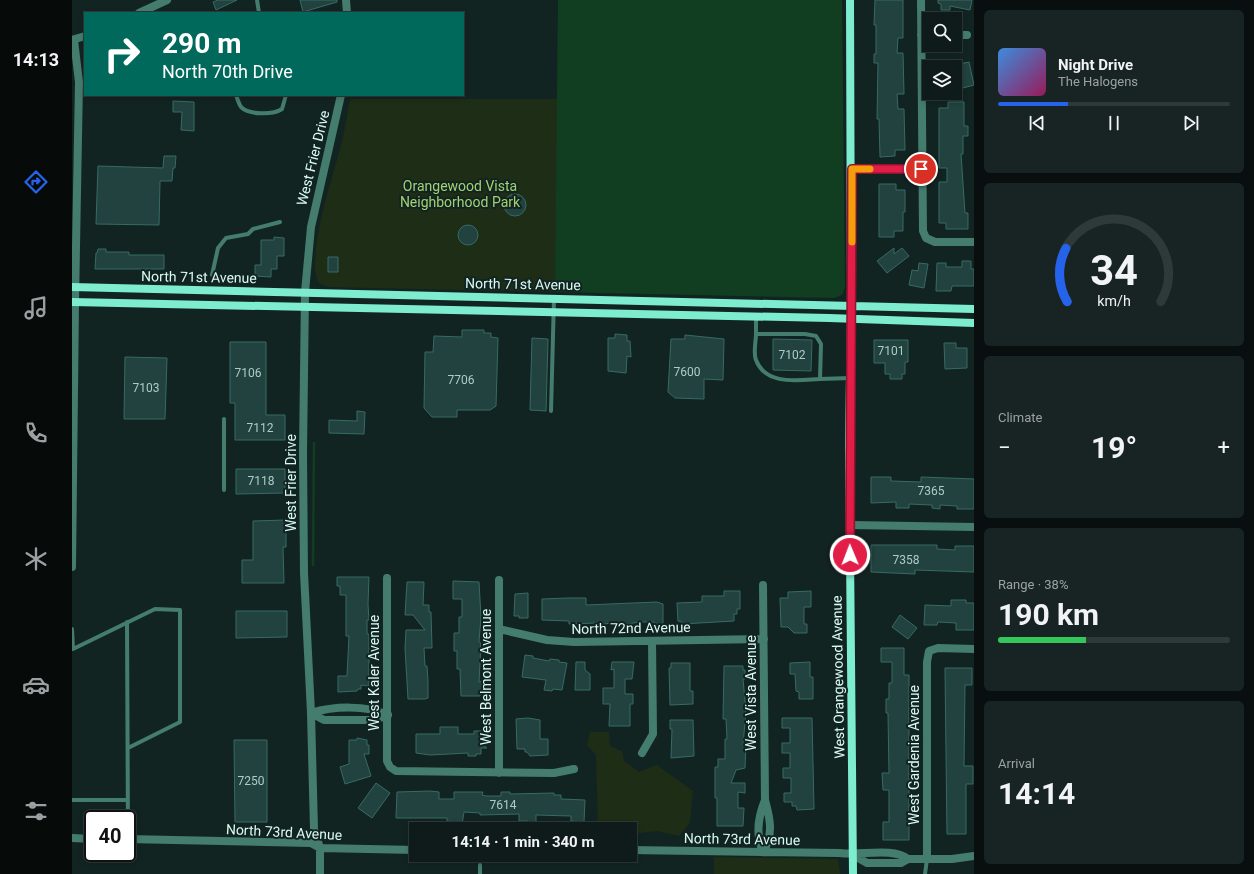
<!DOCTYPE html>
<html lang="en">
<head>
<meta charset="utf-8">
<style>
	body { margin:0; font-family:Roboto,sans-serif; background:#172423; color:#f1f3f6; height:100vh; display:flex; flex-direction:column; font-size:15px; white-space:nowrap }
	* { box-sizing:border-box; margin:0 }
	p { font-size:13px; color:#9ba1a2 }
	.icon { flex:none; width:22px; height:22px; fill:none; stroke:currentColor; stroke-width:2; stroke-linecap:round; stroke-linejoin:round }
	.map { position:relative; flex:1; overflow:hidden }
	.details { display:flex; flex-direction:column; gap:10px; padding:10px; background:#080f0e; width:280px }
	.details>* { flex:none }
	.banner { position:absolute; left:12px; top:12px; width:380px; height:84px; border-radius:0px; box-shadow:0 2px 6px #0003,0 0 0 1px #2e3939; background:#00695c; color:#fff; overflow:hidden }
	.tools { position:absolute; left:850px; top:12px; display:grid; gap:8px }
	.tools a { display:grid; place-items:center; width:40px; height:40px; border-radius:0px; background:#0e1b1a; box-shadow:0 2px 6px #0003,0 0 0 1px #2e3939; font-size:20px }
	.speed { position:absolute; left:12px; top:810px; display:flex; gap:8px; font-size:20px; font-weight:700; text-align:center }
	.speed>* { display:grid; place-content:center; width:52px; height:52px; border-radius:50%; background:#0e1b1a; box-shadow:0 2px 6px #0003,0 0 0 1px #2e3939; line-height:1 }
	.speed .limit { border:2px solid #111; border-radius:6px; background:#fff; color:#111 }
	.pin { position:absolute; display:grid; place-items:center; width:34px; height:34px; color:#fff; margin:-17px; border:2px solid #fff; border-radius:50%; box-shadow:0 1px 4px #0007 }
	.me { position:absolute; width:44px; margin:-22px; rotate:359deg; stroke-linejoin:round; filter:drop-shadow(0 0 3px #0008) }
	.turn { display:flex; align-items:center; gap:14px; height:84px; padding:0 12px; font-size:18px }
	.turn .icon { width:52px; height:52px; stroke-width:2.5 }
	.turn b { display:block; font-size:28px; line-height:34px }
	.big { font-size:30px; font-weight:700; line-height:1.1 }
	.details .widget { flex:1; display:flex; flex-direction:column; justify-content:center; gap:6px; min-width:0; padding:0 14px; border-radius:6px; background:#172423 }
	.details .dial { align-items:center; gap:0 }
	.dial svg { height:104px; overflow:visible; fill:none; stroke:#2e3939; stroke-width:7; stroke-linecap:round; text-anchor:middle }
	.dial text { fill:#f1f3f6; stroke:none }
	.song { display:flex; align-items:center; gap:12px }
	.cover { width:48px; height:48px; border-radius:6px; background:linear-gradient(135deg,hsl(210 70% 55%),hsl(330 70% 35%)) }
	.played { height:4px; border-radius:2px; background:linear-gradient(90deg,#2563eb 30%,#2e3939 30%) }
	.keys { display:flex; justify-content:space-around; direction:ltr }
	.heat { display:flex; justify-content:space-between; align-items:center; font-size:22px; direction:ltr }
	.charge { height:6px; border-radius:3px; background:linear-gradient(90deg,#34c759 38%,#2e3939 0) }
	.trip { position:absolute; left:337px; top:822px; width:228px; height:40px; border-radius:0px; background:#0e1b1a; box-shadow:0 2px 6px #0003,0 0 0 1px #2e3939; font-weight:700; line-height:40px; text-align:center }
	main { display:flex; flex:1; min-height:0 }
	.tab-bar { display:flex; flex-direction:column; width:72px; justify-content:space-around; align-items:center; background:#060b0a; color:#9ba1a2 }
	.tab-bar .icon { width:28px; height:28px }
	.tab-bar .active { color:#2563eb }
	.tab-bar b { font-size:18px; color:#f1f3f6 }
	.map>svg:first-child { display:block }
	.green { fill:#1e2d16 }
	.water { fill:#113e20 }
	.lines { fill:none; stroke-linecap:round; stroke-linejoin:round }
	.stream { stroke:#113e20; stroke-width:2.5 }
	.building { fill:#21423f; stroke:#366b66 }
	.lane { stroke:#447d6e; stroke-width:4 }
	.street { stroke:#447d6e; stroke-width:8 }
	.secondary { stroke:#7eedcf; stroke-width:8 }
	.route-casing { stroke:#92132f; stroke-width:10 }
	.route { stroke:#e11d48; stroke-width:7 }
	.slow { stroke:#f59e0b; stroke-width:7 }
	.labels { text-anchor:middle; dominant-baseline:central; stroke-width:4; stroke-linejoin:round; paint-order:stroke }
	.number-label { font-size:12px; fill:#acccc7 }
	.street-label { font-size:14px; fill:#dafaf4; stroke:#122422 }
	.park-label { font-size:14px; fill:#a4d170; stroke:#122422 }
</style>
</head>
<body>
<main>
<nav class="tab-bar">
<b>14:13</b>
<svg class="icon active" aria-label="directions" viewBox="0 0 24 24"><path d="M12 3l9 9-9 9-9-9zM9 14v-3h6M13 9l2 2-2 2"/></svg>
<svg class="icon" aria-label="music" viewBox="0 0 24 24"><path d="M9 18V5l10-2v13"/><circle cx="6" cy="18" r="3"/><circle cx="16" cy="16" r="3"/></svg>
<svg class="icon" aria-label="phone" viewBox="0 0 24 24"><path d="M5 4h4l2 5-3 2q2 4 5 5l2-3 5 2v4C11 20 4 13 5 4z"/></svg>
<svg class="icon" aria-label="climate" viewBox="0 0 24 24"><path d="M12 3v18M4 7l16 10M4 17L20 7"/></svg>
<svg class="icon" aria-label="car" viewBox="0 0 24 24"><path d="M5 17H2v-5l4-1 3-4h7l3 4 3 1v5h-3M9 17h6M6 11h13"/><circle cx="7" cy="17" r="2"/><circle cx="17" cy="17" r="2"/></svg>
<svg class="icon" aria-label="filters" viewBox="0 0 24 24"><path d="M4 7h16M4 17h16"/><circle cx="9" cy="7" r="2"/><circle cx="15" cy="17" r="2"/></svg>
</nav>
<div class="map">
<svg width="902" height="874" viewBox="0 0 902 874">
	<rect width="100%" height="100%" fill="#122422"/>
	<!-- green -->
	<path class="green" d="M278,99H486L483,292L256,287L247,283C233,260 260,179 267,153C272,135 275,117 278,99Z
		M518,732H537L538,746L550,751L552,761L567,772L585,765L621,791L618,823L607,836L585,831L558,834V829L526,828L524,755L515,745Z
		M642,857L766,859L768,874H642Z"/>
	<!-- water -->
	<path class="water" d="M486,0H770L773,288L770,295L762,298L483,292Z"/>
	<g class="lines">
		<!-- stream -->
		<path class="stream" d="M241,565L242,443"/>
	</g>
	<!-- building -->
	<path class="building" d="M146,0H165L144,10L141,2Z
		M228,0H265V2L231,12Z
		M803,0H831V38H826L825,53H831L832,94H825L826,109H832L833,150H823V156L808,157L807,119H805L806,63H802V54H804V25H802Z
		M866,0H900L898,10L878,6V10H869V4L866,3Z
		M897,62L902,85L887,89L882,65Z
		M101,101L122,102V131L109,130L110,112H101Z
		M876,102H892V126H896V136H891V154H889L893,213H896V229H874V223H867V182H875V168H867V108H876Z
		M92,156H104L103,168H101L100,181H88L87,225L24,224L26,166L91,168Z
		M807,184H824V190H833V212H831V231H822V237H807Z
		M432 205a11 11 0 1 1 22 0a11 11 0 1 1-22 0Z
		M386 235a10 10 0 1 1 20 0a10 10 0 1 1-20 0Z
		M202,237L212,238V256H205V269H199V277L183,276V265H189V240H202Z
		M822,248V254L830,248L837,256L815,273L805,261Z
		M26,249H34V252H57V255H92V269H23L24,253H25Z
		M256,257H266V272H256Z
		M890,261H899V269H902V286H880L879,291H864L865,263H874V267H890Z
		M847,263L856,264L852,288L837,285L840,270L846,271Z
		M390,330H412V333H419V337L426,338L424,406L418,410H385V417H360L352,408L353,352H361L362,336L390,337Z
		M543,334L555,335V341H558L559,357L555,356L554,373L536,371V338H543Z
		M613,335L652,339L651,380L632,379V399L603,398L596,392L599,339H613Z
		M460,338L476,339L474,411L458,410Z
		M701,339L740,340L739,371L701,370Z
		M802,340H836V362H833V374H830V379H818V374H813V363H802Z
		M158,342H194V415H213V440H163V403H158Z
		M872,343H884V348H895V368L873,369Z
		M53,357L95,358L93,419H52Z
		M285,411L293,412L292,434L257,433V420L285,421Z
		M164,469H213V493L164,494Z
		M799,477H819V481L849,482V477L902,479V509H885V506L868,505V509L860,508V505L837,504V508H824V502L799,503Z
		M214,520V547H211L212,583H170V560H181V521Z
		M799,545H865V549L883,550V546H902V572L843,570V574L799,572Z
		M265,577H297L296,604L297,620H295V634H297V686L289,685V689H286L285,691L266,692V676H275L277,636H274V595H268V586H265Z
		M381,581L407,582L409,617L407,641L409,644L407,682L410,681V692H408V696H389L388,669H385V651H382V633H387V617H390V599H381Z
		M335,582H352L351,605H357V612H359L360,648H352L353,666H355L356,681V698L353,699H336L333,648L334,630H353L341,615H333Z
		M652,591H668V609H665V614H662V621L610,624V622L606,621L605,603L630,602V596H652Z
		M739,591V607H732V624H735V633H722L716,627H709L708,598H716V592Z
		M456,593V618H447V616H442L443,594Z
		M496,598H514V605L585,602L591,604V624H583L582,622H566L557,624L538,623L533,624V626H524V623L497,624V621L470,620V599Z
		M879,600H894V603H902V630H884V623L866,622L865,625H852L853,605L879,606Z
		M164,611H215V637L164,638Z
		M828,615L845,628L836,639L820,627Z
		M809,648H832V675H837V840H811V822H817V790H811L810,773H817L816,713H814V699H817V683H820V662H809Z
		M453,655L461,656V658L477,661L478,659L487,660V662L495,663L490,690L481,689L480,691L472,690L474,680L450,677Z
		M504,662H513V670L518,674V690H503Z
		M540,662H562L560,679H553V694H561V704H558V726H537L538,704H531V688H542V669L539,670Z
		M738,662V677H741V699H727V692L724,691L723,674H718V663Z
		M599,663H618V691H621V704L598,705L597,668H599Z
		M652,666H671V670H673V679H671L674,711L671,745H674L673,768L664,770L659,783H673V793L666,792V808H672L671,826H645V798H643V767H646V759H653V739H655L654,719H651Z
		M873,668H900V685H893L892,766H901V784H894V834H875Z
		M456,718L468,720V739H476V755L458,756L455,752H453V749H445L444,719Z
		M710,718H740L742,809L725,810L724,806H720V802H712V793H719V778H711V768H718V753H710V743H718V728H710Z
		M598,720H621L622,756L599,758L600,729H598Z
		M368,727H386V734H402V731H409V743L415,748H409V754H404V756H396V753L358,755L344,753V734H368Z
		M285,738L295,740V745H297V754H292L299,776L273,784L268,767L277,764V740H285Z
		M162,740H195V822H163Z
		M304,783L318,793L300,818L286,808Z
		M358,791L367,792V799H382V792H411L410,795L414,796H429V792H438V794L482,793V795H489V799L513,800L512,822L499,821V816L464,815V824H456V821H447V814L408,815V813L392,812L390,825H384L383,822L375,821V818H324L325,792Z"/>
	<g class="lines">
		<!-- lane -->
		<path class="lane" d="M185,0L187,13
			M164,95C165,98 167,104 169,107C177,115 201,115 210,109L214,95
			M140,275L146,248L154,238L176,234L181,229L208,222
			M684,317V334H733L744,336L749,344L748,379L778,378
			M684,334C684,341 681,353 684,360C694,386 726,380 748,379
			M479,411L482,298
			M152,490V419
			M55,622L56,839
			M0,629L1,649
			M1,649L83,609L108,610V722L56,748
			M0,800H56
			M408,865V874
			M853,874L855,859"/>
		<!-- street -->
		<path class="street" d="M274,0L275,13
			M849,0L851,231L854,238L863,242H902
			M67,13L95,0
			M849,35H857
			M883,35H895
			M0,40L13,36
			M780,169H849
			M778,525L902,527
			M0,567L3,302L7,82L2,40
			M315,578V761L318,767L324,771L482,773L502,769
			M427,580V773
			M691,585L693,800C698,818 702,835 691,852
			M427,629L475,640L502,642L692,639
			M239,713L252,720H302L316,715
			M239,713C262,706 294,705 316,715
			M570,753L581,734L580,641
			M0,838L21,839
			M55,839L239,843L248,848L344,850
			M558,850L768,853C788,856 820,847 836,859
			M691,852C683,834 686,817 693,800
			M781,855L795,863H829L836,859H880L902,856
			M855,859V662L857,651L866,648L902,649
			M248,874V848L242,829L239,713L232,573L231,454L233,292L239,227L269,95"/>
		<!-- secondary -->
		<path class="secondary" d="M778,0L779,306L777,444L781,874
			M0,287L902,309
			M0,302L757,318L902,323"/>
	</g>
	<g class="lines">
		<defs>
			<path id="route" d="M778,555L780,169H849"/>
		</defs>
		<!-- route casing -->
		<use href="#route" class="route-casing"/>
		<!-- route -->
		<use href="#route" class="route"/>
		<!-- slow -->
		<path class="slow" d="M780,242V169H798"/>
	</g>
	<g class="labels">
		<!-- number labels -->
		<g class="number-label">
			<text x="819" y="351">7101</text>
			<text x="720" y="355">7102</text>
			<text x="615" y="372">7600</text>
			<text x="176" y="373">7106</text>
			<text x="389" y="380">7706</text>
			<text x="74" y="388">7103</text>
			<text x="188" y="428">7112</text>
			<text x="189" y="481">7118</text>
			<text x="859" y="491">7365</text>
			<text x="834" y="560">7358</text>
			<text x="179" y="781">7250</text>
			<text x="431" y="805">7614</text>
		</g>
		<!-- street labels -->
		<g class="street-label">
			<text transform="translate(241 158) rotate(-76)">West Frier Drive</text>
			<text transform="translate(127 277) rotate(1)">North 71st Avenue</text>
			<text transform="translate(451 284) rotate(1)">North 71st Avenue</text>
			<text transform="translate(219 483) rotate(-90)">West Frier Drive</text>
			<text transform="translate(559 628) rotate(-1)">North 72nd Avenue</text>
			<text transform="translate(302 673) rotate(-90)">West Kaler Avenue</text>
			<text transform="translate(414 677) rotate(-90)">West Belmont Avenue</text>
			<text transform="translate(766 677) rotate(-91)">West Orangewood Avenue</text>
			<text transform="translate(679 693) rotate(-90)">West Vista Avenue</text>
			<text transform="translate(842 755) rotate(-90)">West Gardenia Avenue</text>
			<text transform="translate(212 832) rotate(3)">North 73rd Avenue</text>
			<text transform="translate(670 839) rotate(1)">North 73rd Avenue</text>
		</g>
		<!-- park labels -->
		<g class="park-label">
			<text x="388" y="186">Orangewood Vista<tspan x="388" dy="16">Neighborhood Park</tspan></text>
		</g>
	</g>
</svg>
<div class="tools">
<a><svg class="icon" aria-label="search" viewBox="0 0 24 24"><circle cx="10" cy="10" r="6"/><path d="M15 15l6 6"/></svg></a>
<a><svg class="icon" aria-label="layers" viewBox="0 0 24 24"><path d="M12 4l9 5-9 5-9-5zM3 14l9 5 9-5"/></svg></a>
</div>
<div class="speed"><div class="limit">40</div></div>
<div class="pin" style="left:849px;top:169px;background:#d93025"><svg class="icon" aria-label="arrive" viewBox="0 0 24 24"><path d="M6 21V4h12l-3 4 3 4H6"/></svg></div>
<svg class="me" style="left:778px;top:555px" viewBox="-20 -20 40 40"><circle r="17" fill="#e11d48" stroke="#fff" stroke-width="3"/><path d="M0-11L8 9 0 5-8 9z" fill="#fff"/></svg>
<div class="trip">14:14 · 1 min · 340 m</div>
<div class="banner">
<div class="turn"><svg class="icon" aria-label="right" viewBox="0 0 24 24"><path d="M7 20v-9h11M14 6l5 5-5 5"/></svg><div><b>290 m</b>North 70th Drive</div></div>
</div>
</div>
<section class="details">
<div class="widget">
<div class="song"><i class="cover"></i><div><b>Night Drive</b><p>The Halogens</p></div></div>
<div class="played"></div>
<div class="keys"><svg class="icon" aria-label="previous" viewBox="0 0 24 24"><path d="M18 5L8 12l10 7zM5 5v14"/></svg><svg class="icon" aria-label="pause" viewBox="0 0 24 24"><path d="M8 5v14M16 5v14"/></svg><svg class="icon" aria-label="next" viewBox="0 0 24 24"><path d="M6 5l10 7-10 7zM19 5v14"/></svg></div>
</div>
<div class="widget dial"><svg viewBox="0 0 100 80">
<path d="M14 69A42 42 0 1 1 86 69"/>
<path d="M14 69A42 42 0 0 1 13 28" stroke="#2563eb"/>
<text x="50" y="56" font-size="32" font-weight="700">34</text>
<text x="50" y="72" font-size="11">km/h</text>
</svg></div>
<div class="widget"><p>Climate</p>
<div class="heat"><a>−</a><b class="big">19°</b><a>+</a></div>
</div>
<div class="widget"><p>Range · 38%</p><b class="big">190 km</b><div class="charge"></div></div>
<div class="widget"><p>Arrival</p><b class="big">14:14</b></div>
</section>
</main>
</body>
</html>
